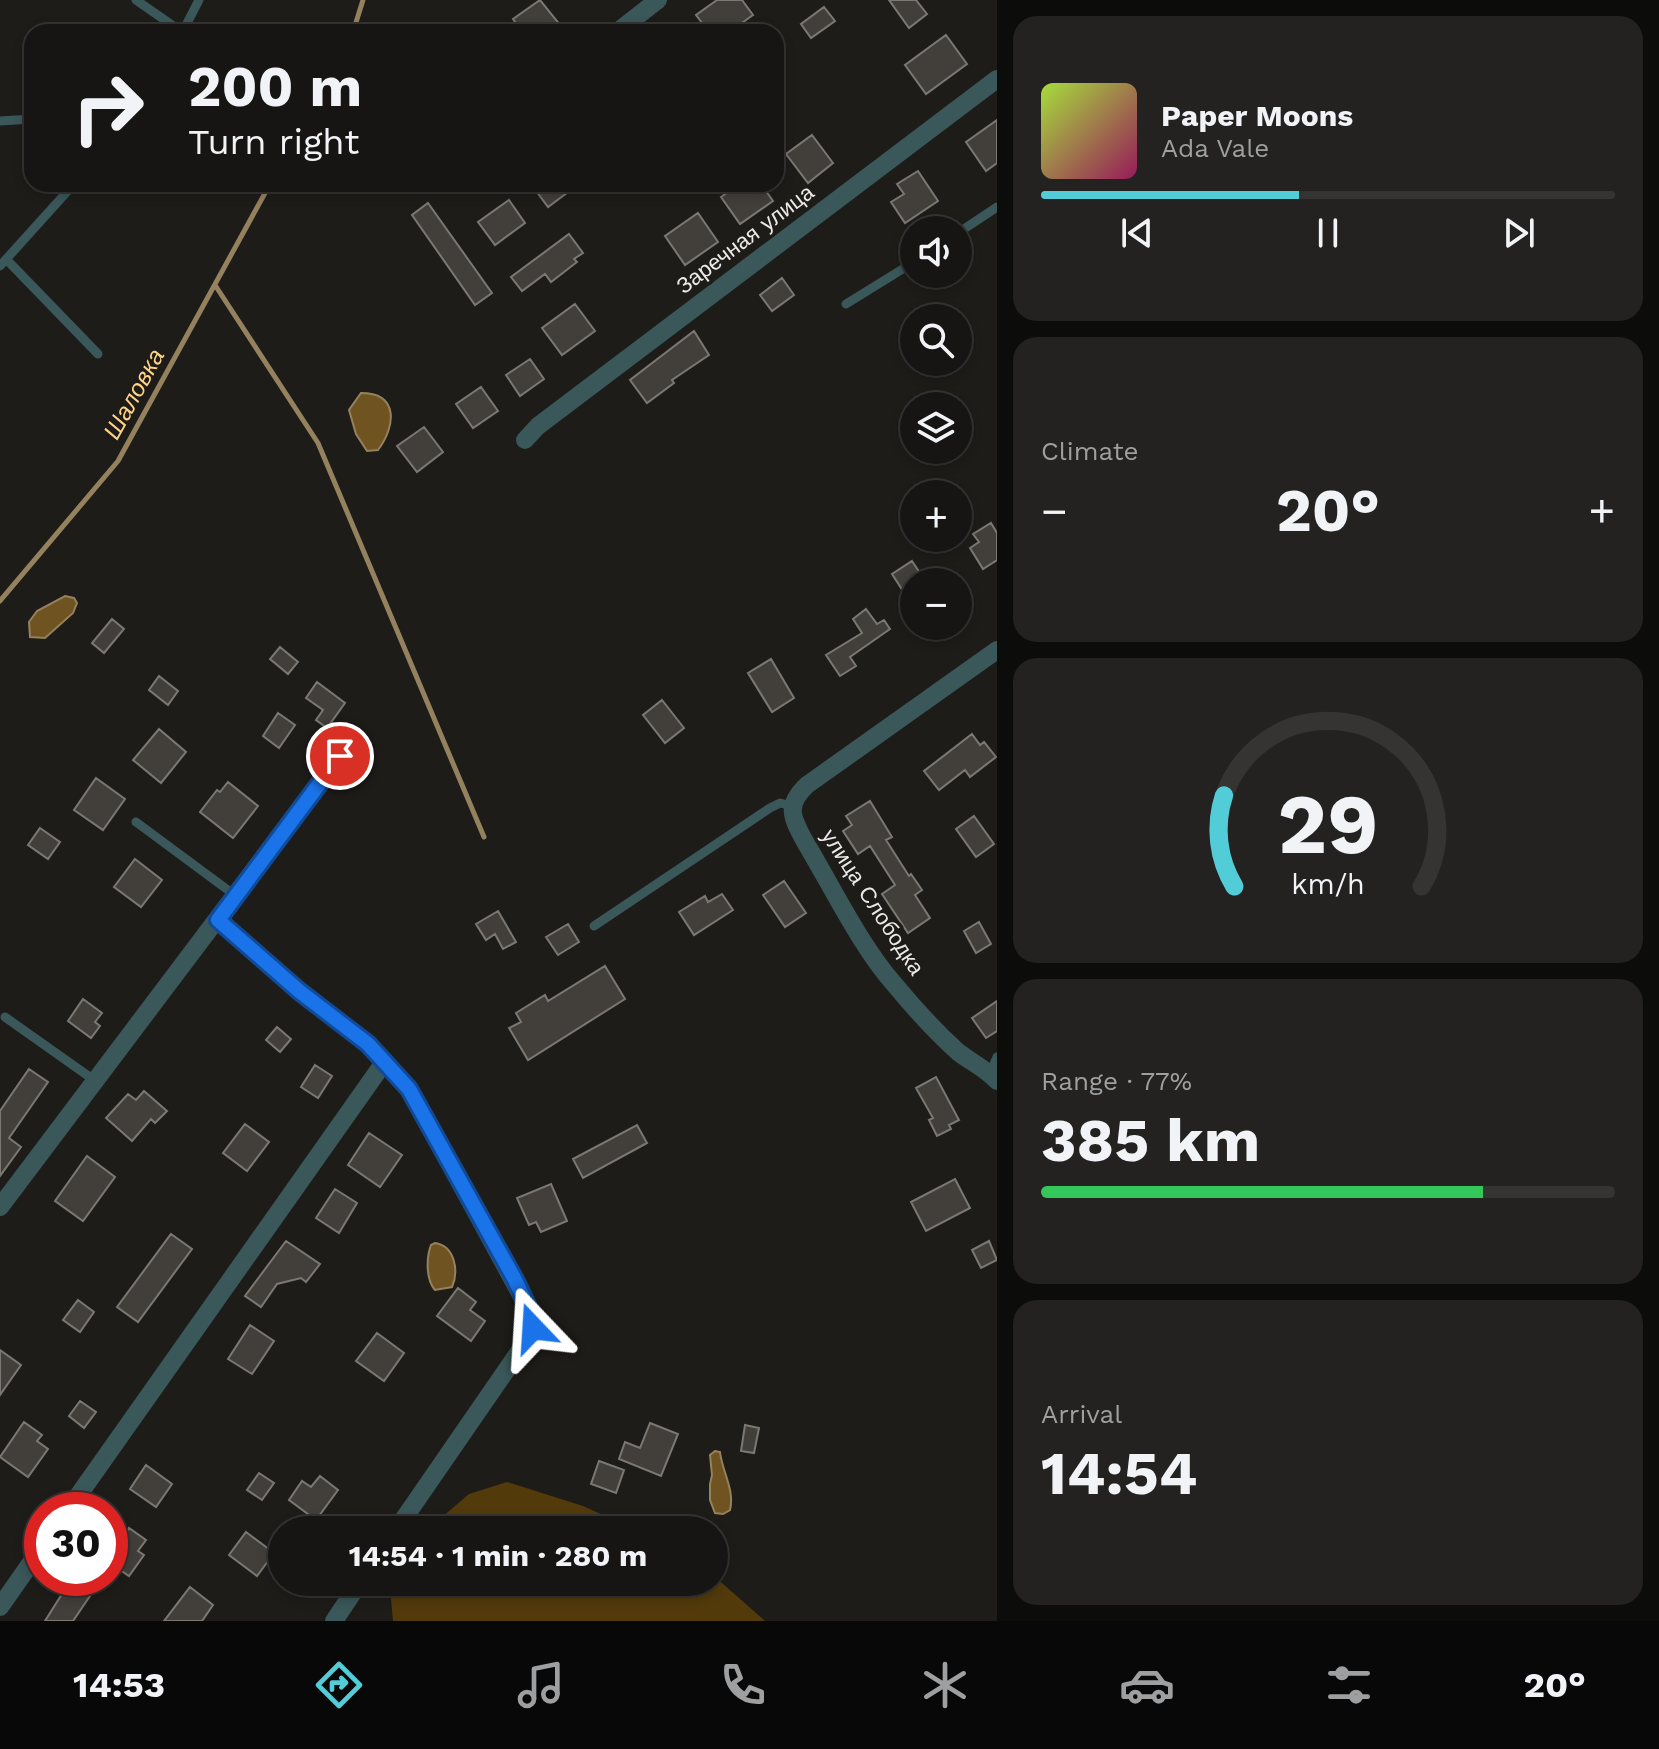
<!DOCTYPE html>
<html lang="en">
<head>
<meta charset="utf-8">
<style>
	body { margin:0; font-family:"Work Sans",sans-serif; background:#232221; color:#f1f3f6; height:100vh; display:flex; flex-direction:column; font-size:30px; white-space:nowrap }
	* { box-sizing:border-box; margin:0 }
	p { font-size:26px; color:#9e9fa0 }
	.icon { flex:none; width:44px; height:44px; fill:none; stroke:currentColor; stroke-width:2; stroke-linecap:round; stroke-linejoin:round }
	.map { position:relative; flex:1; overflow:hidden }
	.details { display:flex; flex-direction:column; gap:16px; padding:16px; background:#0c0c0a; width:662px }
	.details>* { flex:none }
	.hud { position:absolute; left:24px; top:24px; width:760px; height:168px; border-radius:24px; box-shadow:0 4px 12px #0003,0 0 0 2px #353433; background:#161513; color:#f1f3f6; overflow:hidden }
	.controls { position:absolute; left:900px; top:216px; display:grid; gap:16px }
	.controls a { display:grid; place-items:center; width:72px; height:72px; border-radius:50%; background:#161513; box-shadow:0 4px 12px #0003,0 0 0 2px #353433; font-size:40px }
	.speed { position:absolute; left:24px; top:1492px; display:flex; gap:16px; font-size:40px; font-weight:700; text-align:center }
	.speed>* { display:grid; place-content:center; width:104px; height:104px; border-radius:50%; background:#161513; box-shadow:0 4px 12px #0003,0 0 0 2px #353433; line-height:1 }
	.speed .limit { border:12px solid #d22; background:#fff; color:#111 }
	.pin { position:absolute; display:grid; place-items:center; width:68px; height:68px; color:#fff; margin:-34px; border:4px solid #fff; border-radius:50%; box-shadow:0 2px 8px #0007 }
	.me { position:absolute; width:88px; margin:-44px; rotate:340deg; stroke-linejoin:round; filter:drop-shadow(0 0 6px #0008) }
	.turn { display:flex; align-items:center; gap:28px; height:168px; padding:0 32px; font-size:36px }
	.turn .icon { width:104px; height:104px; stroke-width:2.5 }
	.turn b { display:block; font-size:56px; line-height:68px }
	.big { font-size:60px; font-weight:700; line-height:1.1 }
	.details .card { flex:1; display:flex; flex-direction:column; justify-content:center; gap:12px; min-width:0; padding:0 28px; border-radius:24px; background:#232221 }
	.details .dial { align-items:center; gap:0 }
	.dial svg { height:208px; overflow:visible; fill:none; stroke:#353433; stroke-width:7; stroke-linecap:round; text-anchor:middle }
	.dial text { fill:#f1f3f6; stroke:none }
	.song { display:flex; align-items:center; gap:24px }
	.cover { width:96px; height:96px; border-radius:12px; background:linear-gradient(135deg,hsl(80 70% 55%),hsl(330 70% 35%)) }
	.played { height:8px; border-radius:4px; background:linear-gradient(90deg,#52ccd6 45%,#353433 45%) }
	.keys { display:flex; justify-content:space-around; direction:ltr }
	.heat { display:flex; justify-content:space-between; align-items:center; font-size:44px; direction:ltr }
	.charge { height:12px; border-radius:6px; background:linear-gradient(90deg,#34c759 77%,#353433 0) }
	.trip { position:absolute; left:268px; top:1516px; width:460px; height:80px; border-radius:40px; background:#161513; box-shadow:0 4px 12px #0003,0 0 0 2px #353433; font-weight:700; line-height:80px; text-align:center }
	.menu { display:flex; height:128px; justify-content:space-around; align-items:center; background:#090808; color:#9e9fa0 }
	.menu .icon { width:56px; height:56px }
	.menu .on { color:#52ccd6 }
	.menu b { font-size:36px; color:#f1f3f6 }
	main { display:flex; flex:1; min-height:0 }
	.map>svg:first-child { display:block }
	.green { fill:#523a0b }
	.water { fill:#6f5421; stroke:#94815d; stroke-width:2 }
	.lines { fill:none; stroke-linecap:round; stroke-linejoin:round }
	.stream { stroke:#94815d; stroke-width:5 }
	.building { fill:#423f3b; stroke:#7b7873; stroke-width:2 }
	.lane { stroke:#3a5759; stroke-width:9 }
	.street { stroke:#3a5759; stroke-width:18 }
	.route-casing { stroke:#114b97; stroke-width:20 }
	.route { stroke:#1a73e8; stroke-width:14 }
	.labels { text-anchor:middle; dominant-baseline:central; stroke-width:7; stroke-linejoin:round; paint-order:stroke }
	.street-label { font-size:22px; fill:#eceae8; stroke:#1e1c19 }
	.water-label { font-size:24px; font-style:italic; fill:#ffd387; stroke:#1e1c19 }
</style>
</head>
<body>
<main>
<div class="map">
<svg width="997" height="1621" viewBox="0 0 997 1621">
	<rect width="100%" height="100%" fill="#1e1c19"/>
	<!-- green -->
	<path class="green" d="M507,1482L583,1506L636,1530H427L469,1494Z
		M714,1576L765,1621H393L390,1588L393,1582H714Z"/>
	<!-- water -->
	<path class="water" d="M361,393C399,393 396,426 378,450L367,451L356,434L349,410Z
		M65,596L74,598L77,603L73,613L45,638L30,637L29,622L37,611Z
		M435,1243C455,1246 459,1271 452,1287L435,1290C426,1280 426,1258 431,1245Z
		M715,1451L720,1452C722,1471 735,1490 730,1510L723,1514L715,1513L710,1500V1484L712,1475L710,1455Z"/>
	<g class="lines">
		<!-- stream -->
		<path class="stream" d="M353,32L363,0
			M215,285L318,443L484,837
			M0,601L118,461L270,184"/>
	</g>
	<!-- building -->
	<path class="building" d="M540,0L561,26L553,32H522L513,19Z
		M717,0H742L753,15L729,32H709L696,15Z
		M889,0H916L927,14L909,28Z
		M824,7L835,21L811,38L801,24Z
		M946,35L967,64L926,94L905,65Z
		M997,120V163L986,171L966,142Z
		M812,135L833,163L808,183L786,154Z
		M918,171L938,201L905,223L891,202L904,194L897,184Z
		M531,184H579L548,207Z
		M740,184H761L773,201L740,224L721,197Z
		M509,200L525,223L495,245L478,222Z
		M428,203L492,293L475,305L412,215Z
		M698,213L718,242L685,265L665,236Z
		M569,234L583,253L574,259L577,262L551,282L545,274L522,291L511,277Z
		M782,278L794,295L772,311L760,295Z
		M575,304L595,331L562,355L542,328Z
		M694,331L709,355L672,380L674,383L647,403L630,380Z
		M530,359L544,379L520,396L506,375Z
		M481,387L498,411L473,428L456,404Z
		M424,427L443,452L417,472L397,446Z
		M991,523L997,533V560L983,569L970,548L979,542L973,534Z
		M912,561L926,582H914V608L892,574Z
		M866,609L877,624L884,620L890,629L850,657L856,666L840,676L826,655L862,633L853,619Z
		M112,619L124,629L104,653L92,643Z
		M280,647L298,662L288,674L270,659Z
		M771,659L794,698L772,712L748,673Z
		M159,676L178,691L168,705L149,690Z
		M317,682L345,703L327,728L316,720L323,710L306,698Z
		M662,700L684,728L665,743L643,715Z
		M278,713L295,725L279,748L263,736Z
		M159,729L186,752L161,783L133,760Z
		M972,734L980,745L984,742L996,757L970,777L965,770L939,790L924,771Z
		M96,778L125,799L103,830L74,810Z
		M228,782L258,806L233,838L200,812L217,790L220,792Z
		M870,801L892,837L886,840L909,876L911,874L922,890L915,895L930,918L908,933L882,894L895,885L870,846L858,854L843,831L852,825L846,816Z
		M974,816L994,844L976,857L956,829Z
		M40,828L60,842L48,859L28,845Z
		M135,859L162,880L141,907L114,887Z
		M784,881L806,913L785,927L763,895Z
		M722,894L733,910L694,935L679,912L705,896L708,902Z
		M498,911L516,942L503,949L495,934L486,940L476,924Z
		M979,922L991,944L976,953L964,931Z
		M568,924L579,942L558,955L546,937Z
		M605,966L625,999L528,1060L509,1028L521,1022L516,1013L545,995L548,1001Z
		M83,999L102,1013L95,1022L100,1026L91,1038L68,1021Z
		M997,1001V1031L986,1038L972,1018Z
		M277,1027L291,1039L280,1052L266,1040Z
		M315,1065L332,1076L318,1098L301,1087Z
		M29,1069L48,1082L9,1138L21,1147L0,1176V1111Z
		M936,1077L959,1120L949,1125L951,1129L937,1136L929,1120L933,1118L916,1088Z
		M144,1091L167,1111L155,1123L151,1119L132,1141L106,1118L128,1094L136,1100Z
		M245,1124L269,1142L247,1171L223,1153Z
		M637,1125L647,1143L583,1178L573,1159Z
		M369,1133L402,1155L380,1187L348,1165Z
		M87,1156L115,1177L83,1221L55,1201Z
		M955,1179L970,1208L926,1231L911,1202Z
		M551,1184L567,1221L541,1232L536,1222L529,1225L517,1198Z
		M335,1189L357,1203L339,1233L316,1218Z
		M171,1234L192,1249L138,1322L117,1307Z
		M286,1241L320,1264L306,1282L301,1278L277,1284L261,1307L245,1296Z
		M989,1241L997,1260L981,1268L972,1250Z
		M458,1288L476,1302L470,1310L485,1321L471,1341L437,1316Z
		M78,1300L94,1312L80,1332L63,1320Z
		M250,1325L274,1341L252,1374L228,1359Z
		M377,1333L404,1353L384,1381L356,1361Z
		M0,1350L21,1365L0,1395Z
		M80,1401L96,1412L84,1428L69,1416Z
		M24,1422L42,1435L37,1441L48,1449L28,1477L0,1457Z
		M650,1423L678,1434L661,1476L619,1459L625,1442L640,1448Z
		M745,1425L759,1428L754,1453L741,1451Z
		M599,1461L624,1470L616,1493L591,1484Z
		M146,1465L172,1484L156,1507L130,1489Z
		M259,1473L274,1483L262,1500L247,1490Z
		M320,1476L338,1490L316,1520L289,1500L302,1481L311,1487Z
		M110,1522L126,1533L129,1528L146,1540L138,1551L144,1555L129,1576L110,1563Z
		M246,1532L274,1553L257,1576L229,1555Z
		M72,1578L92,1593L73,1621H45Z
		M190,1587L213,1605L202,1621H164Z"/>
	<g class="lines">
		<!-- lane -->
		<path class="lane" d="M136,0L182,32
			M183,31L199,0
			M0,121L32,119
			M958,233L997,207
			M6,259L98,354
			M0,266L74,184
			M846,304L914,262
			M136,822L236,896
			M594,926L770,808L780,803L792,806
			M5,1017L94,1080
			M990,1073L997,1057"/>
		<!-- street -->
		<path class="street" d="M617,32L658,0
			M525,440L538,426L997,79
			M997,650L807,785C786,805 791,816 804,840C831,885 861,947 895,985C914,1008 936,1032 958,1052C971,1062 986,1069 997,1081
			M218,920L299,991L368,1044L409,1089L533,1317V1328L525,1343L396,1530
			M0,1207L340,756
			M68,1510L385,1061
			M0,1607L42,1547
			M334,1621L360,1582"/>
	</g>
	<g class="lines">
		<defs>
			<path id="route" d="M340,756L218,920L299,991L368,1044L409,1089L514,1278L533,1317V1328"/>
		</defs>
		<!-- route casing -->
		<use href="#route" class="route-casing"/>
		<!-- route -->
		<use href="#route" class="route"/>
	</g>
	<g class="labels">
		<!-- street labels -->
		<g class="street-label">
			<text transform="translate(745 239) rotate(-37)">Заречная улица</text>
			<text transform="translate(873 902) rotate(57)">улица Слободка</text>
		</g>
		<!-- water labels -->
		<g class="water-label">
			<text transform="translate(134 394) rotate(-61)">Шаловка</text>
		</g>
	</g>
</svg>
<div class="controls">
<a><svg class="icon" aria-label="sound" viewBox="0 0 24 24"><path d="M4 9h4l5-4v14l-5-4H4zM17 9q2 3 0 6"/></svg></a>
<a><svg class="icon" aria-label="search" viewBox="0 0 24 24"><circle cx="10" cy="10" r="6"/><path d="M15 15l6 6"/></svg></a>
<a><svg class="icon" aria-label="layers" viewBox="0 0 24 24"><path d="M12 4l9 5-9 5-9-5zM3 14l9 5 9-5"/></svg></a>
<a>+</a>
<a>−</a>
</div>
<div class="speed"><div class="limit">30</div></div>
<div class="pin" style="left:340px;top:756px;background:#d93025"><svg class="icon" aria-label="arrive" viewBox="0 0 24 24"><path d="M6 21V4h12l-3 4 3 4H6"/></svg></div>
<svg class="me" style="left:533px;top:1328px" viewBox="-20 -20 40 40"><path d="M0-17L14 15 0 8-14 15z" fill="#1a73e8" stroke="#fff" stroke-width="4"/></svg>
<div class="trip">14:54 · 1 min · 280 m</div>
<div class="hud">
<div class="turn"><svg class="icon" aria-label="right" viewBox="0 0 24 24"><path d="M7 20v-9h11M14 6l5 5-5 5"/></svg><div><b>200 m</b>Turn right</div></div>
</div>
</div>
<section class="details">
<div class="card">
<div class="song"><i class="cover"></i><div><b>Paper Moons</b><p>Ada Vale</p></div></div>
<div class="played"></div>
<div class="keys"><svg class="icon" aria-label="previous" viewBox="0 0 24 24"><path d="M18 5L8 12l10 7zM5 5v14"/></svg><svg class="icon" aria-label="pause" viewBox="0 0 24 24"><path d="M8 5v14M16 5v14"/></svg><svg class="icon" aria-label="next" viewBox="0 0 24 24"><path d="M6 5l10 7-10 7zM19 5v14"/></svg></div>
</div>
<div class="card"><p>Climate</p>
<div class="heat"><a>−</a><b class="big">20°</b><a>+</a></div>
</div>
<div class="card dial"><svg viewBox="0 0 100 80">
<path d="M14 69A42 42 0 1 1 86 69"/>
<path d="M14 69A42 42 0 0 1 10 34" stroke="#52ccd6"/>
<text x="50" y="56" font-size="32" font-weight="700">29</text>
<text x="50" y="72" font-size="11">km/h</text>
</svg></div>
<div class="card"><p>Range · 77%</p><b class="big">385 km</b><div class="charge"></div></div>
<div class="card"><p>Arrival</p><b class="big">14:54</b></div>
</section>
</main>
<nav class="menu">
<b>14:53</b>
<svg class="icon on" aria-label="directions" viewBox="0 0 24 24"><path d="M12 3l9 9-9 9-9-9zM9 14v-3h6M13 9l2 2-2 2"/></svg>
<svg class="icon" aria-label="music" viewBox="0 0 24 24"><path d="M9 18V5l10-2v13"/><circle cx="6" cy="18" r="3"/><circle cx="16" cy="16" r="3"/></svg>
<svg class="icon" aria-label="phone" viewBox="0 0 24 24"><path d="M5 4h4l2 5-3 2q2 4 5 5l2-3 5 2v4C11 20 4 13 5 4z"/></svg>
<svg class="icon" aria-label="climate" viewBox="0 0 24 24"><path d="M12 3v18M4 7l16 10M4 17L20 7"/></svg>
<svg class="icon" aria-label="car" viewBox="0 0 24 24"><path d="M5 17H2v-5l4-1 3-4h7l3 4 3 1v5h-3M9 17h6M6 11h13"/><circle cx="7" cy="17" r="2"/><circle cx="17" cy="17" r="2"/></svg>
<svg class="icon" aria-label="filters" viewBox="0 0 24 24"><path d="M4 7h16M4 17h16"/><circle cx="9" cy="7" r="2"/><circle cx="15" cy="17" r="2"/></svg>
<b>20°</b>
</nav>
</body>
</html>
